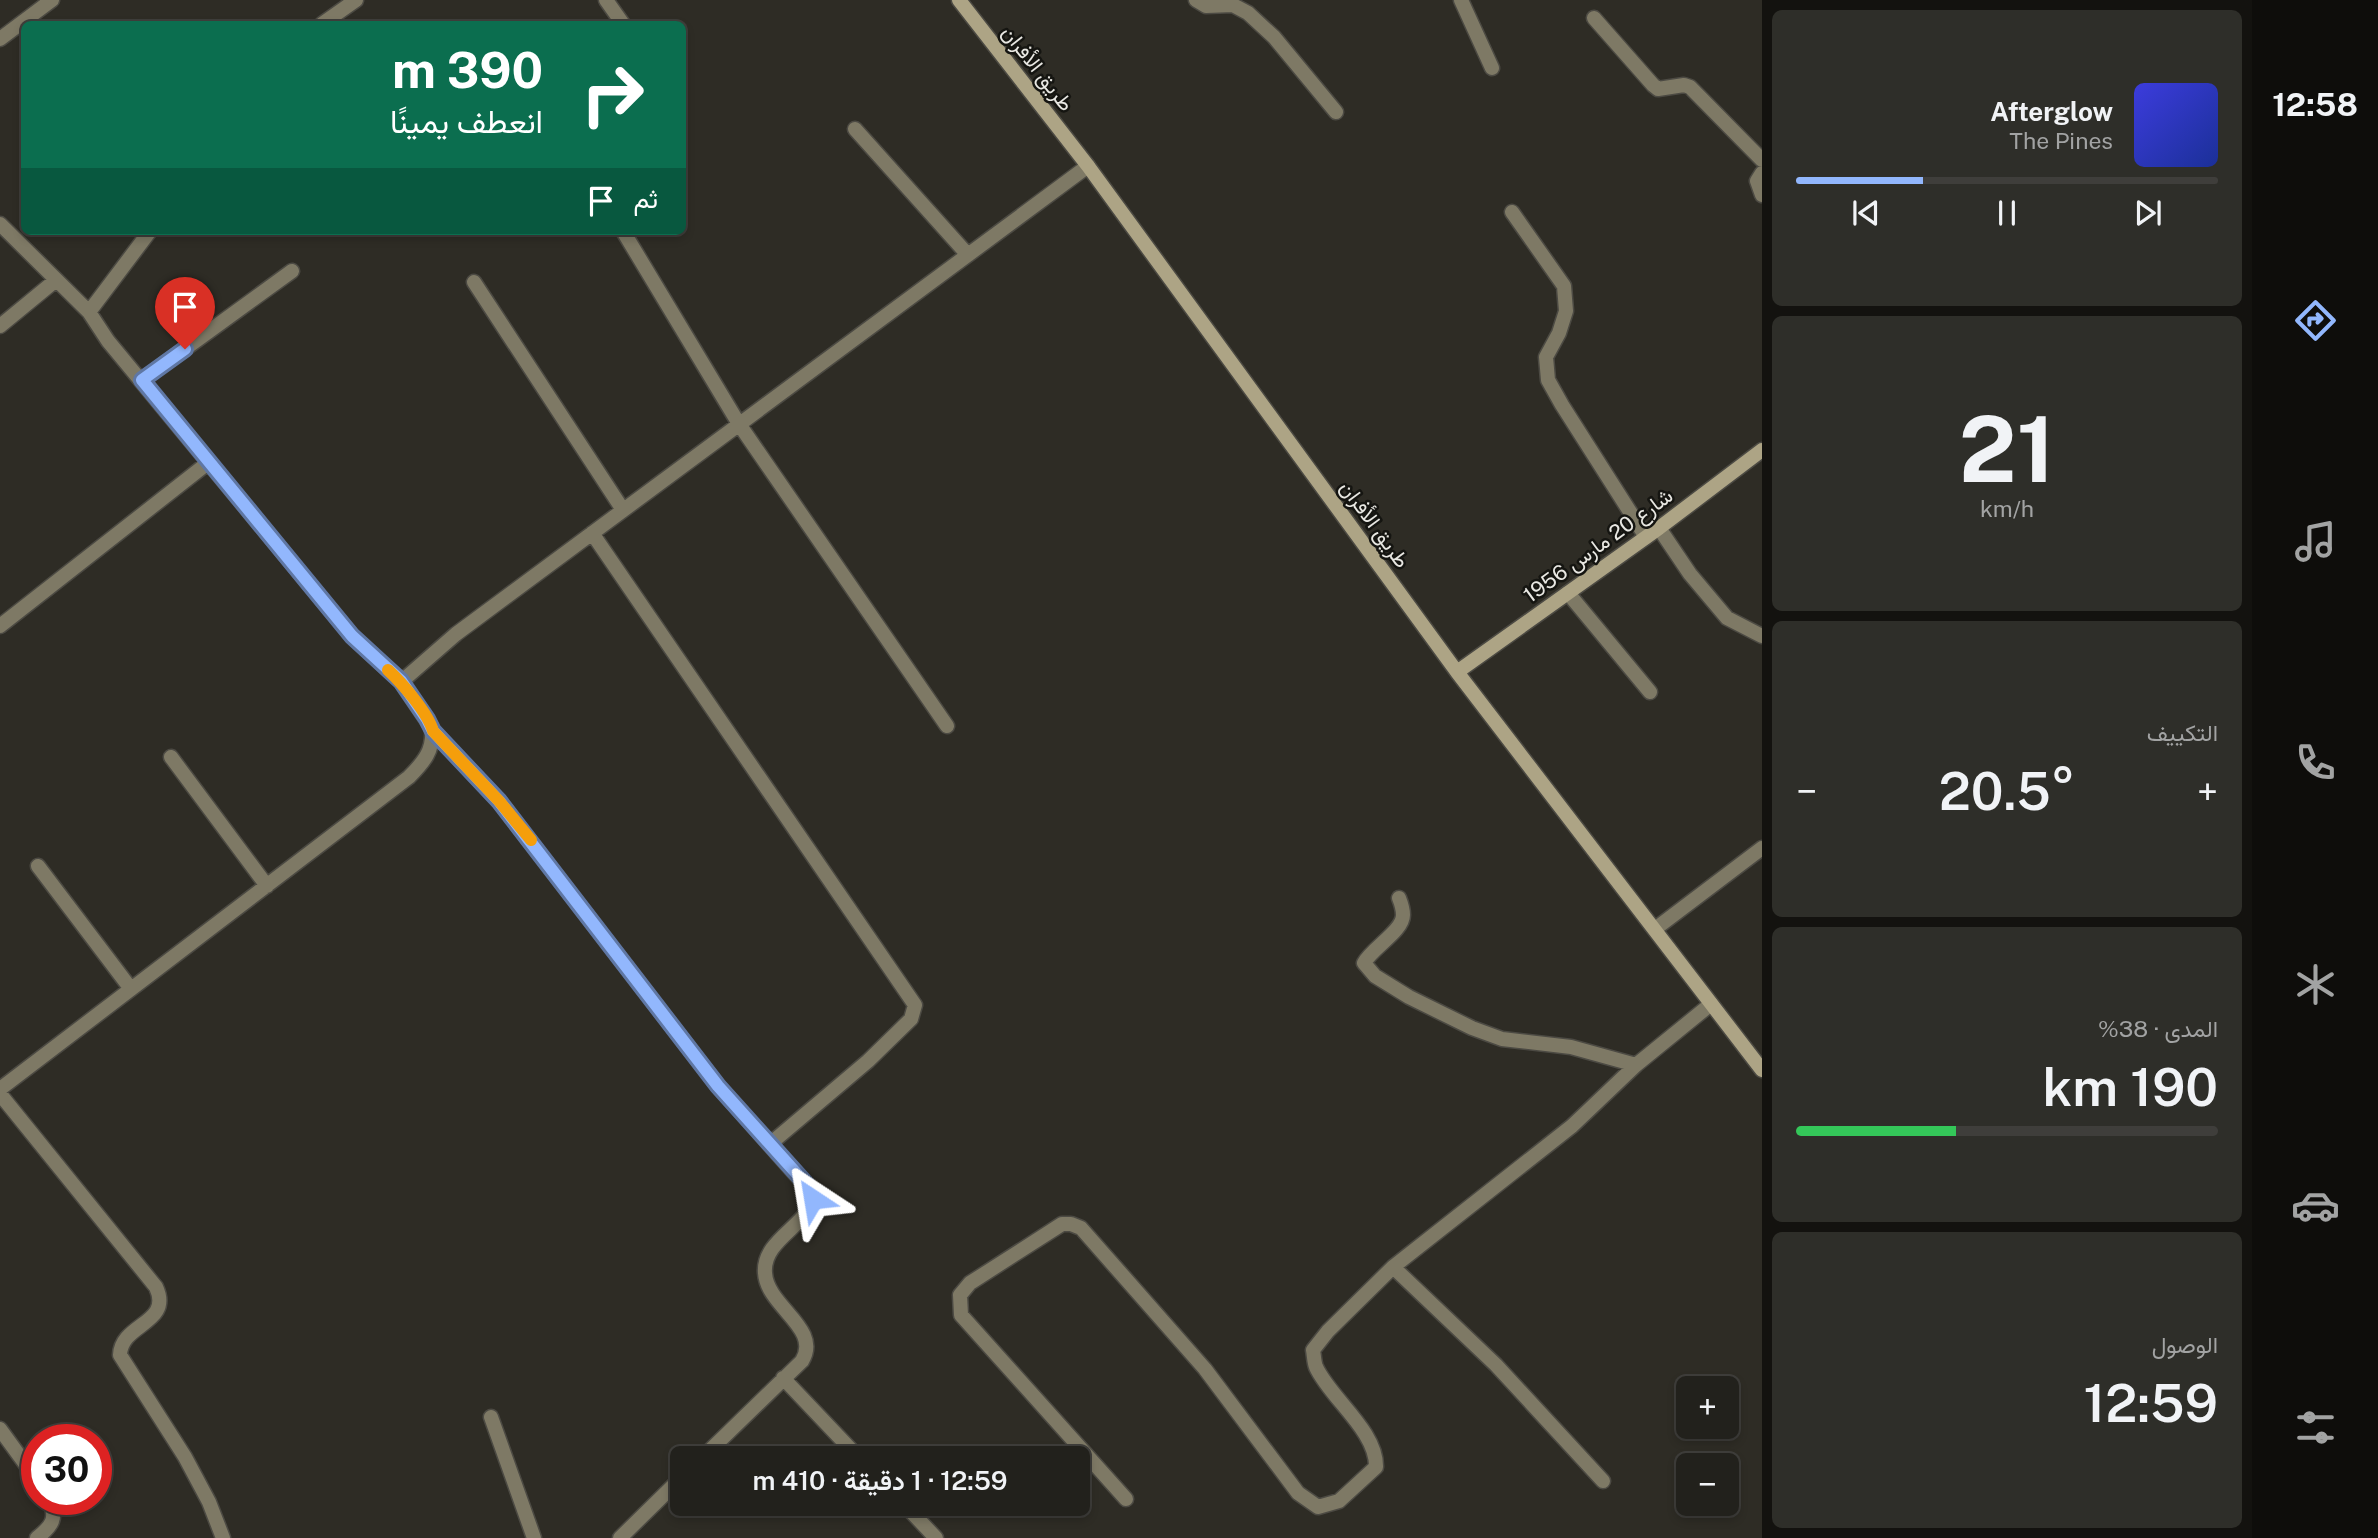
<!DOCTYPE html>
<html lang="ar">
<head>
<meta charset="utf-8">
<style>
	body { margin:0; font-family:"Public Sans",Vazirmatn,sans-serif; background:#2e2e29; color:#f1f3f6; direction:rtl; height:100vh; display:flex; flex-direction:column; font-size:26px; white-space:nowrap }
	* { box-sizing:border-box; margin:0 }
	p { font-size:23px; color:#a2a3a3 }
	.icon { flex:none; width:38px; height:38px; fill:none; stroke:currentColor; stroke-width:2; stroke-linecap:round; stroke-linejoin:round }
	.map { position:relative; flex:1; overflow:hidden; direction:ltr }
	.sheet { display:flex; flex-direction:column; gap:10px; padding:10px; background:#13120f; width:490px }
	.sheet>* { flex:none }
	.top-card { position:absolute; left:21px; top:21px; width:665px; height:214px; border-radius:10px; box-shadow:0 4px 10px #0003,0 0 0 2px #3f3e3b; direction:rtl; background:#0b6e4f; color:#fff; overflow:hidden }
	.fabs { position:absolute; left:1676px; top:1376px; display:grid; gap:14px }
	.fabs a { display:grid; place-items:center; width:63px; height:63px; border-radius:10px; background:#22211c; box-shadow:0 4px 10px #0003,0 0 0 2px #3f3e3b; font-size:35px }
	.speed { position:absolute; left:21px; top:1424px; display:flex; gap:14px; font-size:35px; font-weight:700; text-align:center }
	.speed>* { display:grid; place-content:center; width:91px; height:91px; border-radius:50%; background:#22211c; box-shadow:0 4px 10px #0003,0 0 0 2px #3f3e3b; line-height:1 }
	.speed .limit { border:10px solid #d22; background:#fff; color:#111 }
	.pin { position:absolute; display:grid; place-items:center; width:60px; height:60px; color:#fff; margin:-72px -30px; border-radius:50% 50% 50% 0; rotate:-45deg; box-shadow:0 0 7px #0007 }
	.pin .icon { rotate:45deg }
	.me { position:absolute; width:77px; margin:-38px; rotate:327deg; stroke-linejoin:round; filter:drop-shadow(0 0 5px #0008) }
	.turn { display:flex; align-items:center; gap:24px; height:147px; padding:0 28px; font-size:32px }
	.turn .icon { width:91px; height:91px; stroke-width:2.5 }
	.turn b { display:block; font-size:49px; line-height:60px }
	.then { display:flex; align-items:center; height:66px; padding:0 28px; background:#0003; gap:14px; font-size:26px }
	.big { font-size:52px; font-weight:600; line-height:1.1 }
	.sheet .tile { flex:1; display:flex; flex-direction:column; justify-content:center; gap:10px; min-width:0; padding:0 24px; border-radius:10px; background:#2e2e29 }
	.sheet .dial { align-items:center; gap:0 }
	.dial b { font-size:91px; line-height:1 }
	.song { display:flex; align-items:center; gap:21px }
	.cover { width:84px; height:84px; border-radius:10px; background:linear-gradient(135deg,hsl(240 70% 55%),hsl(230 70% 35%)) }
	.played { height:7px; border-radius:4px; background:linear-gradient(90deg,#92b7fd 30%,#3f3e3b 30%) }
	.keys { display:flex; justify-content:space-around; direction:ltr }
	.heat { display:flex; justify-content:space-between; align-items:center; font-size:38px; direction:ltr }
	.charge { height:10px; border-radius:5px; background:linear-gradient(90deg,#34c759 38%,#3f3e3b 0) }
	.trip { position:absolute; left:670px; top:1446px; width:420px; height:70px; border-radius:10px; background:#22211c; box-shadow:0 4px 10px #0003,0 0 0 2px #3f3e3b; font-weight:600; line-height:70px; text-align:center; direction:rtl }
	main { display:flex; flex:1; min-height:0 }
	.tabs { display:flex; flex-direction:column; width:126px; justify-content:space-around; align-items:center; background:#0e0d0b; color:#a2a3a3 }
	.tabs .icon { width:49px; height:49px }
	.tabs .current { color:#92b7fd }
	.tabs b { font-size:32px; color:#f1f3f6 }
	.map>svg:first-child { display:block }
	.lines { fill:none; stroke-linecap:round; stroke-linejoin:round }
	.street-casing { stroke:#4c4a43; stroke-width:17 }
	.secondary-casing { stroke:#4c4a43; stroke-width:17 }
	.street { stroke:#7e7965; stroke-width:14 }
	.secondary { stroke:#ada485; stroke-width:14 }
	.route-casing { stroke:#5f77a4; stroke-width:18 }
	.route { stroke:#92b7fd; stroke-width:12 }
	.slow { stroke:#f59e0b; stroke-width:12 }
	.labels { text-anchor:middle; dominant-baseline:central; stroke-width:5; stroke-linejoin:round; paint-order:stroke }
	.street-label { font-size:21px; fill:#e9e8e3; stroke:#151511 }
</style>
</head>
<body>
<main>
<nav class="tabs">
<b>12:58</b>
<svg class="icon current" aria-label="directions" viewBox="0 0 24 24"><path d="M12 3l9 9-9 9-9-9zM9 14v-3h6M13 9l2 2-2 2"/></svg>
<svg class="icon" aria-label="music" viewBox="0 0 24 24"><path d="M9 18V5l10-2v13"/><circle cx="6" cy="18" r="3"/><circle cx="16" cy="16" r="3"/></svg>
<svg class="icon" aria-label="phone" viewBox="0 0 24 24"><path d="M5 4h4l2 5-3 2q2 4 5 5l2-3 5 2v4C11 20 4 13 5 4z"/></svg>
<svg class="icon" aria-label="climate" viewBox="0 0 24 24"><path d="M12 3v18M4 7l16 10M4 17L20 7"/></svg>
<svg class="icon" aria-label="car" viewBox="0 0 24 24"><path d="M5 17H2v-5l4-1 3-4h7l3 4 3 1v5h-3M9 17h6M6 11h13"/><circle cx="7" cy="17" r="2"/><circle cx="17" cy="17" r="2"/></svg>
<svg class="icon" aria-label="filters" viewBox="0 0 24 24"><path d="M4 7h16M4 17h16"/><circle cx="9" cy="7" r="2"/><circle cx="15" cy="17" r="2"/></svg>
</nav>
<section class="sheet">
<div class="tile">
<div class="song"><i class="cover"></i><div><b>Afterglow</b><p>The Pines</p></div></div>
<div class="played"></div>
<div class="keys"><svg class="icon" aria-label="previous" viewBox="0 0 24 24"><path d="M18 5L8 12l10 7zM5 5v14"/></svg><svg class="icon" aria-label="pause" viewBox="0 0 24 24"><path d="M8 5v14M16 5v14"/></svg><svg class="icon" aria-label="next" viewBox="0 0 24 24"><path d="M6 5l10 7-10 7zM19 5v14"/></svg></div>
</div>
<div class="tile dial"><b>21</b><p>km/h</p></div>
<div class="tile"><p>التكييف</p>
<div class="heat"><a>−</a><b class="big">20.5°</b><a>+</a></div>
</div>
<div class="tile"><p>المدى · 38%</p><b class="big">190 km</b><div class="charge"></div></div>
<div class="tile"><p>الوصول</p><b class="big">12:59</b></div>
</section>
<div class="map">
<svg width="1762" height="1538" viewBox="0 0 1762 1538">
	<rect width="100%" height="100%" fill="#2e2c25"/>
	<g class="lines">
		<defs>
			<path id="street" d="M606,0L623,24
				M1196,0L1206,6L1233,5L1248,13L1274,37L1336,112
				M1461,0L1492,68
				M1594,18L1653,85L1658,89L1684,85L1690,87L1762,160
				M322,24L356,0
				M0,39L52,0
				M855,129L968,255
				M1762,173L1757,181L1762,195
				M1512,212L1564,286L1566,311L1559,333L1546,357L1548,380L1562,405L1646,537
				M0,224L89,312
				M150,231L89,312L108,341L352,636L401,682
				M623,231L739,424L947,726
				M474,282L623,510
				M0,326L56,280
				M142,380L292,271
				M1659,528L1690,574L1727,618L1762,636
				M592,533L915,1005L911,1019L868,1061L770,1144
				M1568,593L1650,692
				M0,626L209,462
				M433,731L499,801L718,1086L812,1193C816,1223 762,1237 765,1273C767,1307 822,1328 802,1361L702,1458
				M171,757L267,886
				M38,866L131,989
				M1399,898C1401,903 1403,910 1403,915C1403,931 1372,948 1364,963L1375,976L1409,997L1472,1028L1502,1039L1571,1047L1636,1065
				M1655,929L1762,848
				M0,1089L409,777C424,762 434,750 432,728L401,682L456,634L1088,166
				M0,1094L156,1287C173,1324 121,1323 120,1355L185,1457L209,1502L223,1538
				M1393,1267L1496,1365L1603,1481
				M783,1378L859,1458
				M491,1417L534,1538
				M0,1429L37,1480
				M1126,1499L961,1315L960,1295L970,1283L1062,1224H1071L1081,1228L1205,1369L1298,1493L1318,1507L1339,1501L1376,1467C1377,1431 1330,1398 1316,1367C1314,1362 1314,1355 1313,1350L1328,1331L1393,1267L1572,1126L1636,1065L1711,1004
				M903,1503L936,1538
				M37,1538C52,1526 58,1518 49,1500
				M620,1538L682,1477"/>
			<path id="secondary" d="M959,0L1088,166L1457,672L1762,1070
				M1457,672L1659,528L1762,450"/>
		</defs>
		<!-- street casing -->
		<use href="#street" class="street-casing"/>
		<!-- secondary casing -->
		<use href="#secondary" class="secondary-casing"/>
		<!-- street -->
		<use href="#street" class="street"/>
		<!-- secondary -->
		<use href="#secondary" class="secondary"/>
	</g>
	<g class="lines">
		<defs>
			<path id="route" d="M185,349L142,380L352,636L401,681L427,719L433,731L499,801L718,1086L807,1185L812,1193L813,1199"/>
		</defs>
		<!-- route casing -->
		<use href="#route" class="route-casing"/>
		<!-- route -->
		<use href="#route" class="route"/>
		<!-- slow -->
		<path class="slow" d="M388,670C402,683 428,713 433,731L499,801L531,840"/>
	</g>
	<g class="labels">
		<!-- street labels -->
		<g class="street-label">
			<text transform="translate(1038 68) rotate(52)">طريق الأفران</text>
			<text transform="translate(1375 524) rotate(54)">طريق الأفران</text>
			<text transform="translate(1598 545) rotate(-36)">شارع 20 مارس 1956</text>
		</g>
	</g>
</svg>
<div class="fabs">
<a>+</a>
<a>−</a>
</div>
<div class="speed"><div class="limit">30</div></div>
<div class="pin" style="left:185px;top:349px;background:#d93025"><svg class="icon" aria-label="arrive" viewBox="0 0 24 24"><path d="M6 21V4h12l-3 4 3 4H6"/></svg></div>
<svg class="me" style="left:813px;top:1199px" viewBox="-20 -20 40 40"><path d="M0-17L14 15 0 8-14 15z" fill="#92b7fd" stroke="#fff" stroke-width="4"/></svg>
<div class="trip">12:59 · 1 دقيقة · 410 m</div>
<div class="top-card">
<div class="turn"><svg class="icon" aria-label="right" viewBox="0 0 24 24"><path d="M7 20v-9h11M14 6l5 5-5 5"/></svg><div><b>390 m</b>انعطف يمينًا</div></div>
<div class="then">ثم<svg class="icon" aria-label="arrive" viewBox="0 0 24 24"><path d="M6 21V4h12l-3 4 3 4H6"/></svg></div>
</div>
</div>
</main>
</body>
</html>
